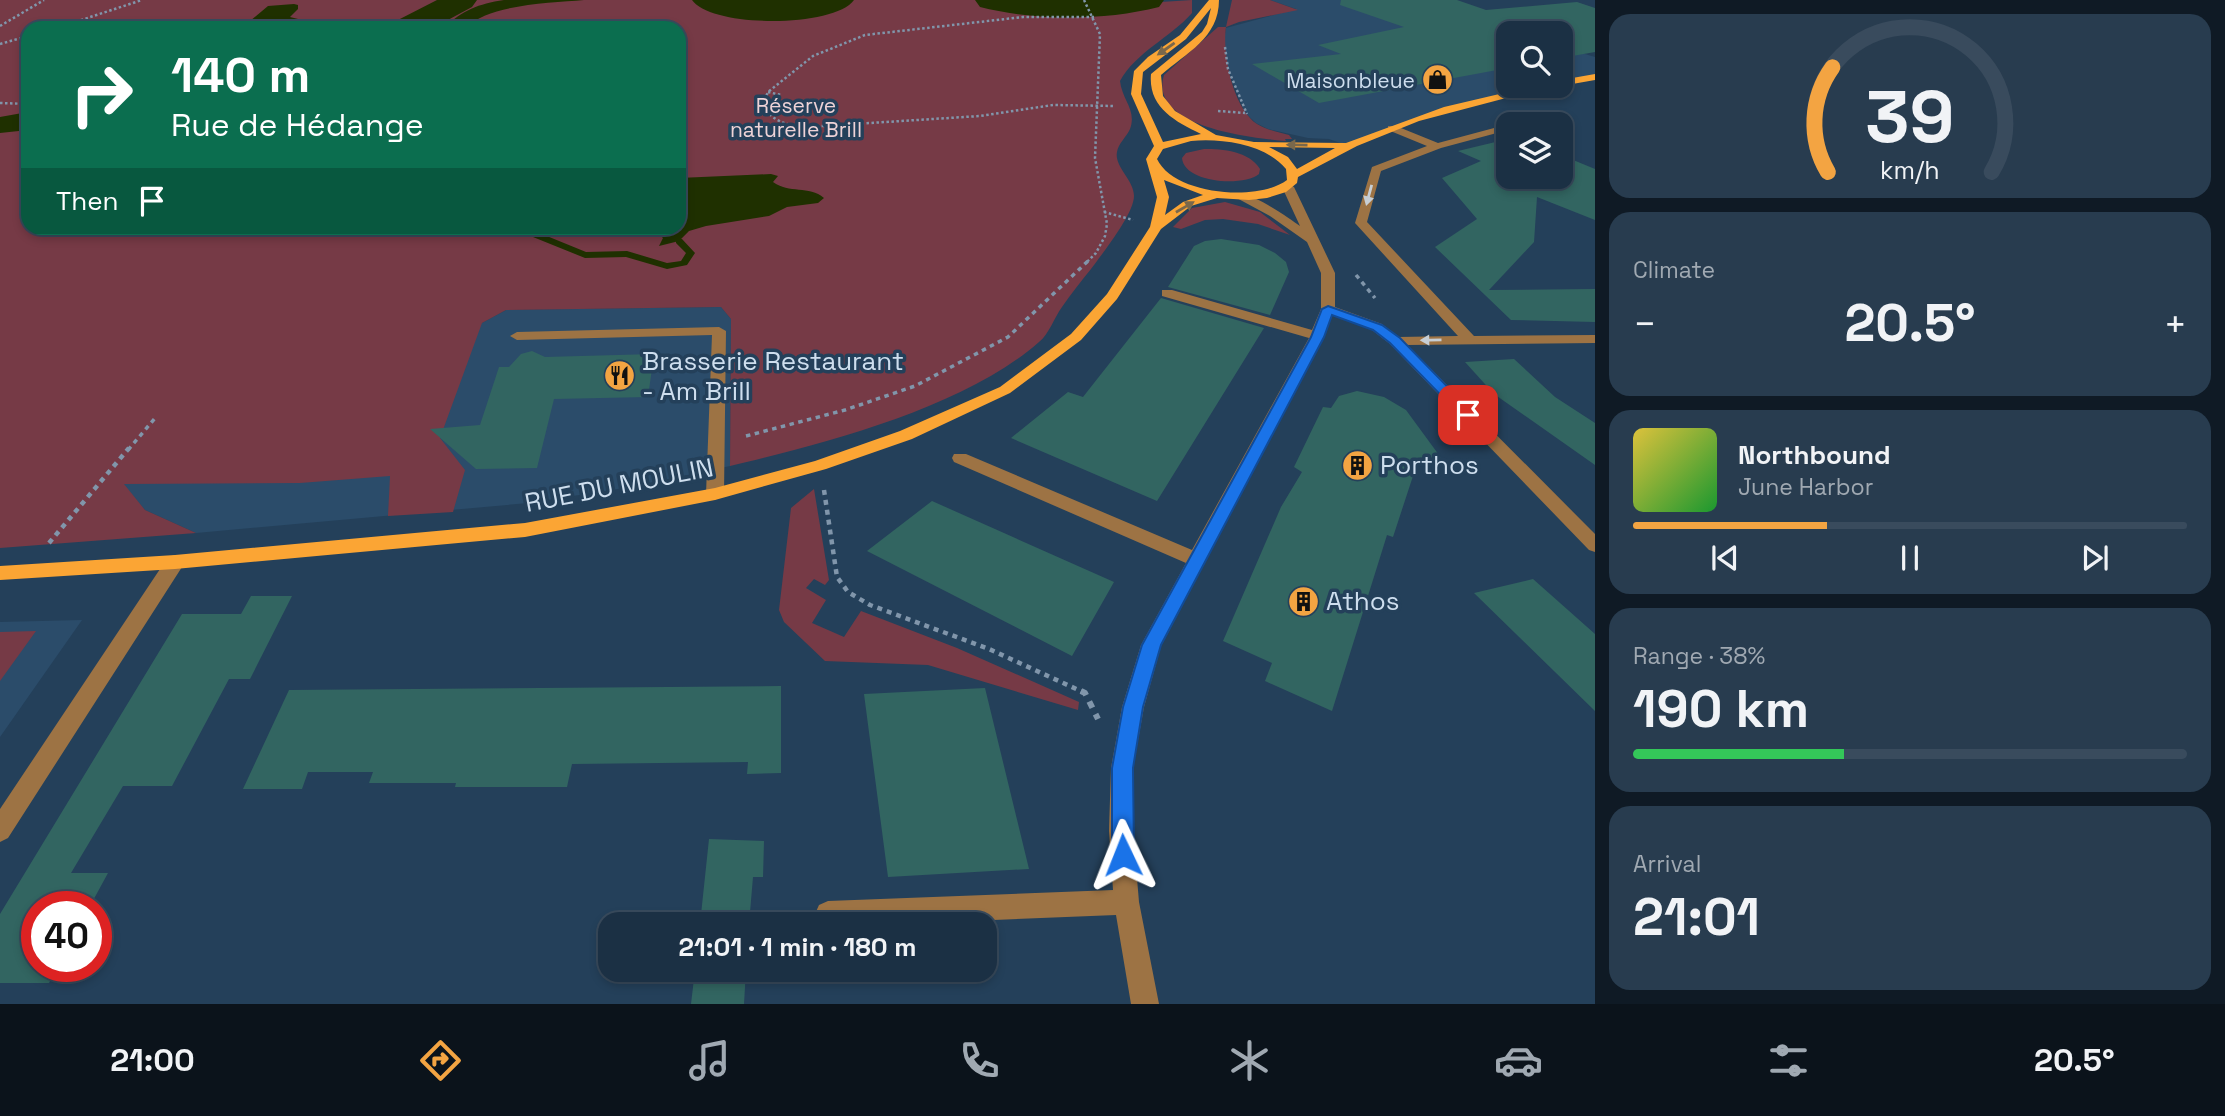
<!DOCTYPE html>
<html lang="en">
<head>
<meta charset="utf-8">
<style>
	body { margin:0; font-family:"Space Grotesk",sans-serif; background:#283c4f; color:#f1f3f6; height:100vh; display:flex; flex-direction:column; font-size:26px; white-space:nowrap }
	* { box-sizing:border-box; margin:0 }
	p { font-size:23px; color:#a0a9b2 }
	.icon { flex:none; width:38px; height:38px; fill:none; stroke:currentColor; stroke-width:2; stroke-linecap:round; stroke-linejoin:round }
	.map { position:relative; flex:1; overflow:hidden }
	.side { display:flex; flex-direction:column; gap:14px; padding:14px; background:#0f1a25; width:630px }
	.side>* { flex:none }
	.banner { position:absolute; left:21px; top:21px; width:665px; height:214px; border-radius:21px; box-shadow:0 4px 10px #0003,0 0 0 2px #394b5d; background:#0b6e4f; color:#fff; overflow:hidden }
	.buttons { position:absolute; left:1496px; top:21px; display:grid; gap:14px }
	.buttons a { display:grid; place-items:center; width:77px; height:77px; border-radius:14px; background:#1b3044; box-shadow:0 4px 10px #0003,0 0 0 2px #394b5d; font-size:35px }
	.speed { position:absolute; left:21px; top:891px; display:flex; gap:14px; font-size:35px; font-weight:700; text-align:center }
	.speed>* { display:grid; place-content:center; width:91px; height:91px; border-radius:50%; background:#1b3044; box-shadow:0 4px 10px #0003,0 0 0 2px #394b5d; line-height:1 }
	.speed .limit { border:10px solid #d22; background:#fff; color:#111 }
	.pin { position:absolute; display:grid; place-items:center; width:60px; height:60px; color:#fff; margin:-30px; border-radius:14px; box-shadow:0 4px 10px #0006 }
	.me { position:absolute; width:77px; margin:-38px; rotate:358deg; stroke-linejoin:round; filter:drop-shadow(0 0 5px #0008) }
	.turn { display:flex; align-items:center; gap:24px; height:147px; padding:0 35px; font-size:32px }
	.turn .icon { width:91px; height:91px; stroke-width:2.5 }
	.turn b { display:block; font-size:49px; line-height:60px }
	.then { display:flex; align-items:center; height:66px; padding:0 35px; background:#0003; gap:14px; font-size:26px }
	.big { font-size:52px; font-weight:700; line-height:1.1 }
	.side .card { flex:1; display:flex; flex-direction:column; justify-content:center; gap:10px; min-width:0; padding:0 24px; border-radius:21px; background:#283c4f }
	.side .dial { align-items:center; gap:0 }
	.dial svg { height:182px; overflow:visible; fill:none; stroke:#394b5d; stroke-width:7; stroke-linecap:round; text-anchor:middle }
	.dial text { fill:#f1f3f6; stroke:none }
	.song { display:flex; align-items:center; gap:21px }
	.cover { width:84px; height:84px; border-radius:10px; background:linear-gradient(135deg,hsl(50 70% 55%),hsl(130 70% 35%)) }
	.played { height:7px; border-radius:4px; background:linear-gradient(90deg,#f3a442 35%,#394b5d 35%) }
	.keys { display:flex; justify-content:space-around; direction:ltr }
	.heat { display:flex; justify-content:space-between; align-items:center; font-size:38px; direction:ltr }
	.charge { height:10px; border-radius:5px; background:linear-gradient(90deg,#34c759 38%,#394b5d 0) }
	.trip { position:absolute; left:598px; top:912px; width:399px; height:70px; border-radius:21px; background:#1b3044; box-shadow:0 4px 10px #0003,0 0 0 2px #394b5d; font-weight:700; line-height:70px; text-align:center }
	.tabs { display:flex; height:112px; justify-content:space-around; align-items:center; background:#0b131b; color:#a0a9b2 }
	.tabs .icon { width:49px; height:49px }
	.tabs .current { color:#f3a442 }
	.tabs b { font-size:32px; color:#f1f3f6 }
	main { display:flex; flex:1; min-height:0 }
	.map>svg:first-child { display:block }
	.built { fill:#2b4c6a }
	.green { fill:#763a46; fill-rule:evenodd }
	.water { fill:#1f3000 }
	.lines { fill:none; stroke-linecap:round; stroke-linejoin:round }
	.stream { fill:#1f3000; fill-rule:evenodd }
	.river { fill:#1f3000; fill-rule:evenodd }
	.building { fill:#326561 }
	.path-far3 { stroke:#8196ab; stroke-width:2.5; stroke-dasharray:2.5 2.5; stroke-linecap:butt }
	.path-far2 { stroke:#8196ab; stroke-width:3.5; stroke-dasharray:4.5 4.5; stroke-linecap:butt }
	.path-far1 { stroke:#8196ab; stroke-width:4.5; stroke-dasharray:5 5; stroke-linecap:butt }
	.path { stroke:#8196ab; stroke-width:6; stroke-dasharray:7 7; stroke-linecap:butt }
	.minor { fill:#9d7344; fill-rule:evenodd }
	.major { fill:#fba534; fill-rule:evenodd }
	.oneway { fill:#7a684b }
	.oneway2 { fill:#c7ced4 }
	.route { fill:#1a73e8; stroke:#114b97; stroke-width:2 }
	.labels { text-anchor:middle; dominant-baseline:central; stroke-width:7; stroke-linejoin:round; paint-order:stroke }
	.far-poi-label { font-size:21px; fill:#cedeee; stroke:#24405a; text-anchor:end }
	.far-park-label { font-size:21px; fill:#eed3d7; stroke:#24405a }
	.poi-label { font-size:26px; fill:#cedeee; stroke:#24405a; text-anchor:start }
	.street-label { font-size:26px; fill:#cedeee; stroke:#24405a }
</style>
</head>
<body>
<main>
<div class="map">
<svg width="1595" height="1004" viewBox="0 0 1595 1004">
	<rect width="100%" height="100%" fill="#24405a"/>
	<!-- built -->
	<path class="built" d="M1270,0H1384L1497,38L1508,35V86H1546L1442,111L1346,145L1329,139L1308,138L1268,129L1256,123L1245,113L1228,69L1224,41L1226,28L1296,9Z
		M1561,47L1595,57V77L1561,83Z
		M721,307L731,319L730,466L630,487L528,503L196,533L145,510L123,484L482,323L506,310Z
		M82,620L0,737V622Z"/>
	<!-- green -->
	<path class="green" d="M0,0H1137L1114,5L1192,0V13C1170,38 1136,52 1120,81C1122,100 1137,110 1130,129C1127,136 1118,144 1117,152C1114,167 1134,180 1134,196C1134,214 1102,254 1091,269C1081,281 1071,294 1062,307C1054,318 1049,334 1039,342C964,408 826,443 730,466L731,319L721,307L506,310L482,323L440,438L465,470L453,512L388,516L390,476L300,483L124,484L145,510L196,533L0,548ZM28,28H679V228H28Z
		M1232,0H1270L1298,10L1239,22L1226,27C1222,54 1233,108 1257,124C1267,130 1278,132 1289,135L1292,139H1285L1286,141C1252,138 1148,127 1164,75L1218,27H1226Z
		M1204,149C1223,149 1249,151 1260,169L1259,174C1243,187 1184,183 1182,158L1186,153Z
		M1225,202L1260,212L1290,235L1258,224L1223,219L1205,220L1181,229L1173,227L1192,208Z
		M814,489L829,580L825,585L814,579L806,588L826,600L812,623L844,637L861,611L957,648L1079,702L1078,710L928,665L825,661L784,622L779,610L791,508Z
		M36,631L0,681V632Z"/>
	<!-- water -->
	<path class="water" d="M504,0H584C550,3 490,4 465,28H444C463,10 478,4 504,0Z
		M294,4L298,5V9L290,17L298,19L286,28H223L250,21L268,6Z
		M28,112V130L0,133V117Z
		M771,174L778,176L773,182C789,194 809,185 824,198L818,203L787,207L769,216L706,226L689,231L679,241L659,246L663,238L653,228H679L681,202L679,178Z"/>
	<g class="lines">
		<!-- stream -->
		<path class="stream" d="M492,228H503L513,230L537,232L586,252L627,251L667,263L681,261L686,253L676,243V239H682L695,253L687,265L667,269L626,257L585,258L533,237L512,236Z"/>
		<!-- river -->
		<path class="river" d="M437,0H477L472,7L433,28H391L396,21Z
			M692,0H854C834,28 711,28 692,0Z
			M975,0H1164L1159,7C1103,21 1036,21 980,7Z"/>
	</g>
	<!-- building -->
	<path class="building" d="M1341,0H1457L1486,10L1577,2L1595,8V52L1561,58V33H1508V68L1319,103L1252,64L1341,54L1318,45L1404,27L1340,5Z
		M1508,139V177H1561V155L1595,169V220L1537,197L1534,242L1489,290L1595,289V322L1511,320L1435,247L1477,219L1442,178L1481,161L1458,151Z
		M1221,239L1259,245L1275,253L1286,262L1289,272L1270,315L1168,287L1194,246L1205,241Z
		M1161,298L1264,328L1157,501L1011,438L1068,392L1083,397Z
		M532,351L545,357L654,354L648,397L554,399L537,468L476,469L430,429L480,425L499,367H509L521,354Z
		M1514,359L1555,397L1595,423V465L1494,394L1465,362Z
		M1357,391L1384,397L1406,410L1447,466L1419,464L1416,476H1413L1393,537L1387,535L1332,711L1265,681L1272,663L1223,641L1281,507L1302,472L1294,467L1323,407L1331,408L1339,396Z
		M932,501L1114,582L1072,656L867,551Z
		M1533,579L1595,634V711L1474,593Z
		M251,596H292L250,679H229L172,786H123L71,873H108L90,906H37V966H58L49,983H0V914L182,614H241Z
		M781,686V773L747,774L748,762L572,764L567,787H455L456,783H369L373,772H308L302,789H243L289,690Z
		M985,688L1029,869L888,877L864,694Z
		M709,839L764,841L763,877H753L749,924H700Z
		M695,970H746L744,1004H691Z"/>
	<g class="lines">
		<!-- path-far3 -->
		<path class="path-far3" d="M1084,0L1100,34L1095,158L1107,224L1105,236L1096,253L1087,262
			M1094,17H1023L865,35L813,56L768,92L762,105C773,122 788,126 807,127L980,116L1053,105L1115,106
			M0,26L44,0
			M57,28L142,0
			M0,44L28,36
			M1225,47L1228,69L1247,114
			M768,92L781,95
			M0,103L28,104
			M1218,111L1245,113
			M1104,212L1133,220"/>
		<!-- path-far2 -->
		<path class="path-far2" d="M1356,275L1375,298
			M746,436L845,410L915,386L1008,337L1089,260
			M128,450L156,417"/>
		<!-- path-far1 -->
		<path class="path-far1" d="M824,490L837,577L848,592L870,605L989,649L1085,693
			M49,543L129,448"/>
		<!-- path -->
		<path class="path" d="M1081,691L1085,693L1098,719"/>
		<!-- minor -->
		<path class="minor" d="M1509,124L1508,130L1441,148L1381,171L1367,222L1474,336L1595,335V343L1407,345L1595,534V552L1589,550L1390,344L1372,330L1332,315L1324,336L1161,646L1144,707L1133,768V831L1139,902L1159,1004H1131L1116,915L896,924L819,923L815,914L819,905L828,901L1113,890L1109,831L1111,768L1122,707L1141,645L1186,563L954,462L952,458L954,454H966L1192,550L1309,338L1162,296V290H1172L1312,330L1321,309V273L1307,242L1270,216L1233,196C1246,187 1287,217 1300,226L1282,187L1288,184L1294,187L1335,273V307L1382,324L1398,337L1458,336L1355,223L1372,167L1427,146L1388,130V126H1396L1438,143Z
			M719,327L726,331L724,494L715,500L706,494L712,335L517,340L510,336L517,332Z
			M175,555L182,557L184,562L182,567L8,838L0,842V809L168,557Z"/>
		<!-- major -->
		<path class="major" d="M1209,0H1219C1219,38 1186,53 1161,75L1163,96L1175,111L1216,135L1254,142L1346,143L1444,107L1533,86H1551L1419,121L1357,146L1298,177L1297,183L1286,192L1267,198L1249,200L1217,198L1191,206L1161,229L1117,299L1081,340L1010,393L912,439L826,469L715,500L525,537L175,569L0,580V566L175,555L525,523L715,488L815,461L900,431L1000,387L1071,334L1107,294L1150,227L1157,197L1146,159L1154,146L1131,94L1134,71L1148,57L1180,35ZM1211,8L1207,24L1202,32L1151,74C1148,107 1174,121 1201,134L1163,142L1141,94L1143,72L1186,39ZM1191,141C1221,138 1266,144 1286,169L1287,180C1258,202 1174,195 1157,159L1163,149ZM1269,147L1335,148L1297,169L1288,157ZM1164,180L1203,195L1183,202L1165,215L1169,197Z
			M1595,74V80L1561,86V80Z"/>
	</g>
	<!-- one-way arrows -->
	<defs><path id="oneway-solid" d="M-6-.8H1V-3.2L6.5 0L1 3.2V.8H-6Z" transform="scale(1.75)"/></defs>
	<g class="oneway">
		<use href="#oneway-solid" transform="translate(1166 49) rotate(145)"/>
		<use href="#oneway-solid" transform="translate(1297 145) rotate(-179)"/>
		<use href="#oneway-solid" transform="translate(1185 207) rotate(-30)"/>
	</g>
	<g class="oneway2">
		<use href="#oneway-solid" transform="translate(1369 195) rotate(105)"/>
		<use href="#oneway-solid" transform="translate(1431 340) rotate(179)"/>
	</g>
	<!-- route -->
	<path class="route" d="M1328,306L1382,325L1400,338L1475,415L1468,420L1463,418L1390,343L1373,330L1332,315L1324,337L1161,645L1143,707L1133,768L1134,855L1131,862L1123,865L1115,862L1112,855V768L1123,707L1142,645L1311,337L1322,309Z"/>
	<!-- icons -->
	<defs>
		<symbol id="shop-disc" viewBox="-11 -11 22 22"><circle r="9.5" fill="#f3a442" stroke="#24405a"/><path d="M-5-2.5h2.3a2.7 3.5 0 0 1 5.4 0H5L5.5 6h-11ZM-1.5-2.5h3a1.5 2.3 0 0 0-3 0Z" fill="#111"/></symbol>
		<symbol id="restaurant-disc" viewBox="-11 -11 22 22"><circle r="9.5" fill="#f3a442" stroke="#24405a"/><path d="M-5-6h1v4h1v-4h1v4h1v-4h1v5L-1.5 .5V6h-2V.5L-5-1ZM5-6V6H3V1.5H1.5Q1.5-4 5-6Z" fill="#111"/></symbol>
		<symbol id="building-disc" viewBox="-11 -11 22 22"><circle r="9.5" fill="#f3a442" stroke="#24405a"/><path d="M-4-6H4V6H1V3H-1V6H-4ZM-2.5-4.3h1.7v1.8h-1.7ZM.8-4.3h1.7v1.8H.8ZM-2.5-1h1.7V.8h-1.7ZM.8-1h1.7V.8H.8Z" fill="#111"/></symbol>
	</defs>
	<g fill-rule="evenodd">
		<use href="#shop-disc" x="1420" y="62" width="35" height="35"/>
		<use href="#restaurant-disc" x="602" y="358" width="35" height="35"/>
		<use href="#building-disc" x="1340" y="448" width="35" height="35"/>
		<use href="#building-disc" x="1286" y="584" width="35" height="35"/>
	</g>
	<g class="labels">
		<!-- far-poi labels -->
		<g class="far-poi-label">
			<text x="1415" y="80">Maisonbleue</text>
		</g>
		<!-- far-park labels -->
		<g class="far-park-label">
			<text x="796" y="105">Réserve<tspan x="796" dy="24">naturelle Brill</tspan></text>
		</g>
		<!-- poi labels -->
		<g class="poi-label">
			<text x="642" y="361">Brasserie Restaurant<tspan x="642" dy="30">- Am Brill</tspan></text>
			<text x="1380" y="465">Porthos</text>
			<text x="1326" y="601">Athos</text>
		</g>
		<!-- street labels -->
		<g class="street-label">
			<text transform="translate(619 485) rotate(-11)">RUE DU MOULIN</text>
		</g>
	</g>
</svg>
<div class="buttons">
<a><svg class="icon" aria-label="search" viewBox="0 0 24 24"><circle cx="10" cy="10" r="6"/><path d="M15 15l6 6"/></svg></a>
<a><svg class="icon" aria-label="layers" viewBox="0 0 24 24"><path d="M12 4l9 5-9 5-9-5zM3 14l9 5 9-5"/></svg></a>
</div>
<div class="speed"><div class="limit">40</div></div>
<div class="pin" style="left:1468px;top:415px;background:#d93025"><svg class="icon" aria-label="arrive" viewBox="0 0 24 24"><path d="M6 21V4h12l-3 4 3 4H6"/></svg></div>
<svg class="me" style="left:1123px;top:855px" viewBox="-20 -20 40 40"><path d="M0-17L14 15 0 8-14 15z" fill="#1a73e8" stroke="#fff" stroke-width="4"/></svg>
<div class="trip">21:01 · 1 min · 180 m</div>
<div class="banner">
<div class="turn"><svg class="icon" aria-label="right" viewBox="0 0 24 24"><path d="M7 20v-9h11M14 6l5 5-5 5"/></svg><div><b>140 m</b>Rue de Hédange</div></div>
<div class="then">Then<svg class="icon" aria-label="arrive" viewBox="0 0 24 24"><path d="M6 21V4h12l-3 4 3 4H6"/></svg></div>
</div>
</div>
<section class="side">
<div class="card dial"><svg viewBox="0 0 100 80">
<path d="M14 69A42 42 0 1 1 86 69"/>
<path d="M14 69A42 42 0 0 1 16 23" stroke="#f3a442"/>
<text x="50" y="56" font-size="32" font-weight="700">39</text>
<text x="50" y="72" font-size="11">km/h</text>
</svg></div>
<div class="card"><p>Climate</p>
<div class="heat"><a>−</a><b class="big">20.5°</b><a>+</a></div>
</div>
<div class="card">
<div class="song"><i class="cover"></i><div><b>Northbound</b><p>June Harbor</p></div></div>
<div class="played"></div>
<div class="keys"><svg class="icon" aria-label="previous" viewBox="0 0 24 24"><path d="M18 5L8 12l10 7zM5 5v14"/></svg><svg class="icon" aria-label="pause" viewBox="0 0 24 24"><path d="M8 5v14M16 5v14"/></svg><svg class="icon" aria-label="next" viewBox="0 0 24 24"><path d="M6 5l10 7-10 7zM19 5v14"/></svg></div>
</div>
<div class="card"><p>Range · 38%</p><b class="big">190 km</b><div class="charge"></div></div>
<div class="card"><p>Arrival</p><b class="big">21:01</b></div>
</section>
</main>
<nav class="tabs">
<b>21:00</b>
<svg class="icon current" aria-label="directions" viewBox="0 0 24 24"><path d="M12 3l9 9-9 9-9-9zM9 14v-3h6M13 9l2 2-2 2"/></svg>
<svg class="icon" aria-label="music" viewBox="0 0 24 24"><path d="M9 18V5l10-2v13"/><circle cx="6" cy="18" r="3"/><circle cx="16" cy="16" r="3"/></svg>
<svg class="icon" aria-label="phone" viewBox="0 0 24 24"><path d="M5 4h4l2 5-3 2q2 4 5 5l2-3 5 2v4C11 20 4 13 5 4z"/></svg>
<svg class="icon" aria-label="climate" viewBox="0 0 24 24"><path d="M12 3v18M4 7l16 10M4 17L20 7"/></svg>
<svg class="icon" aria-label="car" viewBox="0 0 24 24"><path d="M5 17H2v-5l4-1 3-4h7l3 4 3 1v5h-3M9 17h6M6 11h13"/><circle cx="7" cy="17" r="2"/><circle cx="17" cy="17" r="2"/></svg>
<svg class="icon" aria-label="filters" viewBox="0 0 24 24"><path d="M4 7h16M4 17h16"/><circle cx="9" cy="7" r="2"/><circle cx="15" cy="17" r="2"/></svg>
<b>20.5°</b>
</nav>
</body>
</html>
